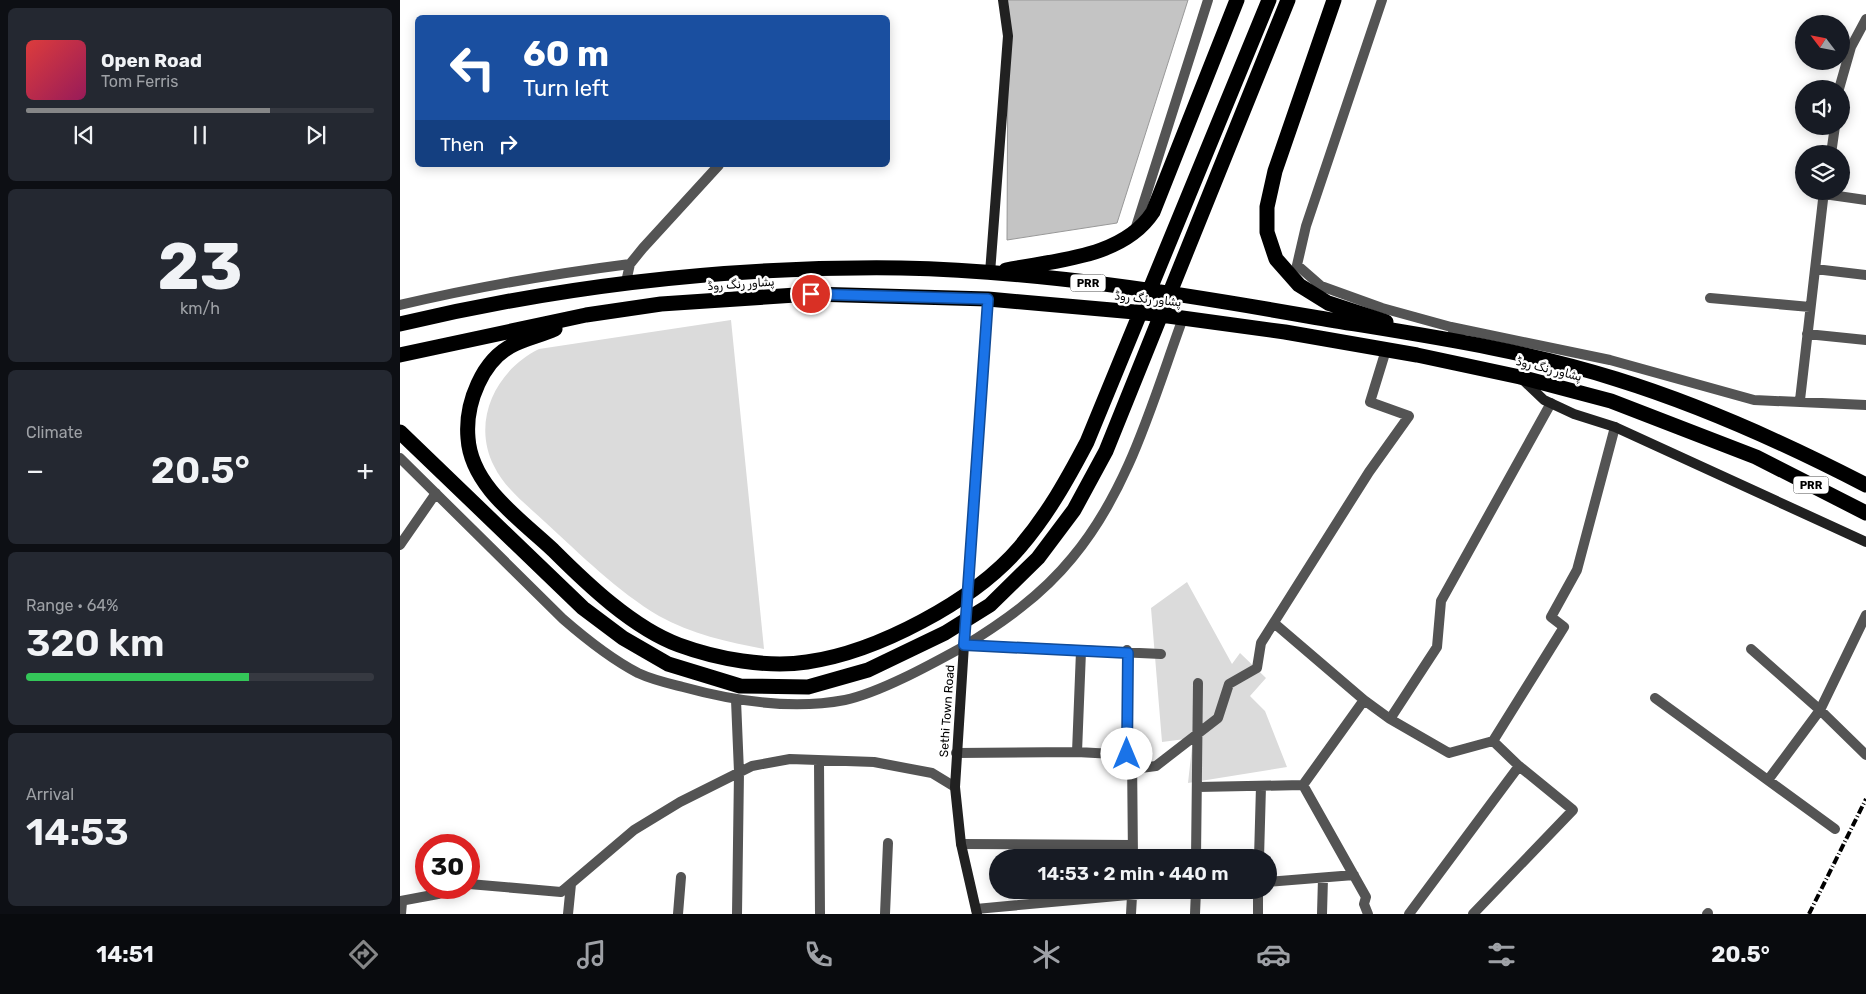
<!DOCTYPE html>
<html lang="en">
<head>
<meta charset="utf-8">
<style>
	body { margin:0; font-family:Rubik,Vazirmatn,sans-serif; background:#242831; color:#f1f3f6; height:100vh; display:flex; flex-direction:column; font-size:19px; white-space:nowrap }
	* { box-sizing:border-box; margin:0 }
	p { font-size:16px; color:#9ea1a6 }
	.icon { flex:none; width:28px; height:28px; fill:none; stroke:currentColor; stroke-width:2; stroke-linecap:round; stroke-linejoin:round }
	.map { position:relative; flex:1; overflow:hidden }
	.side { display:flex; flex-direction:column; gap:8px; padding:8px; background:#0d0f14; width:400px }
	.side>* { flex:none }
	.hud { position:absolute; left:15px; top:15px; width:475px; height:152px; border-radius:8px; box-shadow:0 2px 12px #0003; background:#1a4fa0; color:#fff; overflow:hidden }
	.needle { width:32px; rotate:302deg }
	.buttons { position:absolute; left:1395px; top:15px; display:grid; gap:10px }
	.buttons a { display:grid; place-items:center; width:55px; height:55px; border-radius:50%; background:#171b24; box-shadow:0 2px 12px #0003; font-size:25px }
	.speed { position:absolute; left:15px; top:834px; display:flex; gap:10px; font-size:25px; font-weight:700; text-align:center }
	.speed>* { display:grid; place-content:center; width:65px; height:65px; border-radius:50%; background:#171b24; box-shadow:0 2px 12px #0003; line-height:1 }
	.speed .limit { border:8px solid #d22; background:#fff; color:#111 }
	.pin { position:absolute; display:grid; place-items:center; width:42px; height:42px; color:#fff; margin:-21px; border:2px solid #fff; border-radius:50%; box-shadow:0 1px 5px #0007 }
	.me { position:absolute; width:55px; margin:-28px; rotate:0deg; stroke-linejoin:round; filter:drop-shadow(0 0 4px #0008) }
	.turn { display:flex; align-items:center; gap:18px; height:105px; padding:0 25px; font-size:22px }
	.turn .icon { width:65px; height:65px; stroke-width:2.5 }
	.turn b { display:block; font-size:35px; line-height:42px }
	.then { display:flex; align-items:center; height:48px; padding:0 25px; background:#0003; gap:10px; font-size:19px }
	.big { font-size:38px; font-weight:600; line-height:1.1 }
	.side .card { flex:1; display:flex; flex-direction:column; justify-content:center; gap:8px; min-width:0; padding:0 18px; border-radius:8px; background:#242831 }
	.side .dial { align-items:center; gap:0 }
	.dial b { font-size:65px; line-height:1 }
	.song { display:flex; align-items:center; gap:15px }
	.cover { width:60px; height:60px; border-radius:8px; background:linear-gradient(135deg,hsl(0 70% 55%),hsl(330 70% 35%)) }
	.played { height:5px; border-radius:2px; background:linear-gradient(90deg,#858687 70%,#363941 70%) }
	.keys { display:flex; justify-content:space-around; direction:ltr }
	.heat { display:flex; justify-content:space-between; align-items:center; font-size:28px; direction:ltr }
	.charge { height:8px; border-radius:4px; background:linear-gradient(90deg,#34c759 64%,#363941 0) }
	.trip { position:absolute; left:589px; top:849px; width:288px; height:50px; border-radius:25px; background:#171b24; box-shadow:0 2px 12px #0003; font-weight:600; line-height:50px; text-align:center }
	.menu { display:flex; height:80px; justify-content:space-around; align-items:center; background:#090b0e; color:#9ea1a6 }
	.menu .icon { width:35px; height:35px }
	.menu .selected { color:#858687 }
	.menu b { font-size:22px; color:#f1f3f6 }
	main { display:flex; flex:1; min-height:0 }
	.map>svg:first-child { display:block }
	.green { fill:#dbdbdb }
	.building { fill:#c4c4c4; stroke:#989898 }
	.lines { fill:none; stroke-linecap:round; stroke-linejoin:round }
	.street { stroke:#545454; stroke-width:10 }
	.secondary { stroke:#212121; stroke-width:10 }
	.highway { stroke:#000; stroke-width:15 }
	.rail { stroke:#000; stroke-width:4; stroke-dasharray:8 2.5 1 2.5; stroke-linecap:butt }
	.route-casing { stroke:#114b97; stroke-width:12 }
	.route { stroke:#1a73e8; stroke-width:9 }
	.labels { text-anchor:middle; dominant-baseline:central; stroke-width:5; stroke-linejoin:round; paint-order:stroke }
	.shield { fill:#fff; stroke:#4c4c4c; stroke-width:1 }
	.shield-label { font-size:11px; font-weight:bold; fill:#000 }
	.street-label { font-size:12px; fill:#000; stroke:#fff }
</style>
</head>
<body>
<main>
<section class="side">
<div class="card">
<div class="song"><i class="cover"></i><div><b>Open Road</b><p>Tom Ferris</p></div></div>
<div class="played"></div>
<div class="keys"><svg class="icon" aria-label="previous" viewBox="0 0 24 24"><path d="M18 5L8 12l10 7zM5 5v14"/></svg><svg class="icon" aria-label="pause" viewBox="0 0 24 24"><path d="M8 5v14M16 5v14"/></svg><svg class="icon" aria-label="next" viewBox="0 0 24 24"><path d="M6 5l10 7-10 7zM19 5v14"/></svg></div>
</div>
<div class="card dial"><b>23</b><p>km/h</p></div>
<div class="card"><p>Climate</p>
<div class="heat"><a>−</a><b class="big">20.5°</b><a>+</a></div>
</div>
<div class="card"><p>Range · 64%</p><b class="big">320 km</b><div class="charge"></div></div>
<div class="card"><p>Arrival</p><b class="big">14:53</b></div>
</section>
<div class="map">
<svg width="1466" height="914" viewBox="0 0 1466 914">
	<rect width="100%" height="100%" fill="#fff"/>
	<!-- green -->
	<path class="green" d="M331,320L364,649C328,642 291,634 259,616C217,591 181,555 145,522C127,505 105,489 94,466C71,421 96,370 139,349Z
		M787,582L832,664L840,653L866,678L850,696L865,711L887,767L788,783L793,738L762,742L751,608Z"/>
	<!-- building -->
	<path class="building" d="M606,0H788L717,223L607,240L608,36Z"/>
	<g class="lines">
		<!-- street -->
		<path class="street" d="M982,0L906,226L897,265L921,286L982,308L1051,327L1060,342
			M1439,89L1451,47L1466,19
			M1431,154L1435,126
			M1424,194L1466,200
			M735,230L808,0
			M1415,269L1466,275
			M226,282L230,264L243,248L319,165
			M1310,298L1410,307
			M0,305C76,287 152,274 230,264
			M1051,327L1210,360L1354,400L1466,405
			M1407,334L1466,340
			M1400,400L1424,191
			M0,458L163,619C186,639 211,659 238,673C253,680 267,683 283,687C334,701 392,710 445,700C479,693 530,665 561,648C602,623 641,596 672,558C729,490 753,400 783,318
			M0,545L36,493
			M874,623L964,700L903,785L966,897L964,904L968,914
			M564,645L588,299
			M565,645L761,654
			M1351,649L1420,710L1466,755
			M1255,698L1435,829
			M336,700L339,772L337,914
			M964,700L990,719L1037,647L1041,601L1151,403
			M990,719L1049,753L1093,741
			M677,752L681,651
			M556,753L677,752L732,755L733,858
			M727,754V650
			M419,761L420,914
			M733,769L756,766L818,718L829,684L857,668L861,643L969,472L1009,416L970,402L986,350
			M1368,780L1420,710L1466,615
			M798,787L903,785
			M561,844L732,845
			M796,858L798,683
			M859,858L861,786
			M868,882L954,875
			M69,884L161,892L234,830L280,802L352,766L390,759L474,762L532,773L555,787
			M0,901L38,894L54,888
			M576,909L783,890
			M1,914L2,902
			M168,914L171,884
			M278,914L281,877
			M485,914L488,843
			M731,914L732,896
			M795,914L796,890
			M858,914V890
			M922,914L923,878
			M1009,914L1119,766L1093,741L1164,627L1151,617L1177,570L1215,427
			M1073,914L1173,810L1119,766
			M1307,914L1308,913"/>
		<!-- secondary -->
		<path class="secondary" d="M590,273L608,36L603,0
			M1123,380L1144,400L1174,414L1215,427L1466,542
			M564,645L555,787L561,844L577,914"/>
		<!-- highway -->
		<path class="highway" d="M934,0L875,171L867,207V232L876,259L899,285L928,303L986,322
			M606,270C655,260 723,258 753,212L837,0
			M0,324C164,285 333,266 501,268C640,271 777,293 913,317C1014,334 1118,348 1216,379C1303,406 1385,443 1466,485
			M155,329C142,335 128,338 115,344C82,359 65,404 68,438C71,486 120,519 153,550C187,584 233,628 279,645C317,659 367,668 407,662C477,652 574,601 620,547C648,514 667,480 687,442L869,0
			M0,355L186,315L261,304L411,294L588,299L746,313L885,332L1017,355L1120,377L1211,401L1356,457L1466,513
			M0,432L183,608L223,638L268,664L340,686L408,687L468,670L545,633L590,605L638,558L674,510L706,451L888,0"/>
		<!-- rail -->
		<path class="rail" d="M1409,914L1466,799"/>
	</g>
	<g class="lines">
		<defs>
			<path id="route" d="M411,294L588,299L564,645L728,653L727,754"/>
		</defs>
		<!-- route casing -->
		<use href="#route" class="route-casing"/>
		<!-- route -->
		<use href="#route" class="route"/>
	</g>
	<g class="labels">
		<!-- shield labels -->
		<g class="shield">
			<rect x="670.5" y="274.5" width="35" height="17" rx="4"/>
			<rect x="1393.5" y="476.5" width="35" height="17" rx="4"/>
		</g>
		<g class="shield-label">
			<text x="688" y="283">PRR</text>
			<text x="1411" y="485">PRR</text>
		</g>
		<!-- street labels -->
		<g class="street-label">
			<text transform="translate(341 284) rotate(-4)">پشاور رنگ روڈ</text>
			<text transform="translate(748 299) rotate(6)">پشاور رنگ روڈ</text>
			<text transform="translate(1149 369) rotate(14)">پشاور رنگ روڈ</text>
			<text transform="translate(547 711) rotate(-86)">Sethi Town Road</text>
		</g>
	</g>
</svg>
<div class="buttons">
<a><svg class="needle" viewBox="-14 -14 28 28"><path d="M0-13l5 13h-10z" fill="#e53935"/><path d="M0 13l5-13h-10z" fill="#9ea1a6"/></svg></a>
<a><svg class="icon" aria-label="sound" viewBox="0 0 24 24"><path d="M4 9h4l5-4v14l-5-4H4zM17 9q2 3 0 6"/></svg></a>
<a><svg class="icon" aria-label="layers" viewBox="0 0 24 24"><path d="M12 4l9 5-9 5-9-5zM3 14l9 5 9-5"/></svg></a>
</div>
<div class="speed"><div class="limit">30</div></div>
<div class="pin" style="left:411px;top:294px;background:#d93025"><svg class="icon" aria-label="arrive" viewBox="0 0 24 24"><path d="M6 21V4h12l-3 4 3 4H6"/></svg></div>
<svg class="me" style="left:727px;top:754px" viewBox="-20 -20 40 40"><circle r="19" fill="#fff"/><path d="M0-13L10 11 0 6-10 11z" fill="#1a73e8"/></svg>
<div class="trip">14:53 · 2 min · 440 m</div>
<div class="hud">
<div class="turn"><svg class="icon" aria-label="left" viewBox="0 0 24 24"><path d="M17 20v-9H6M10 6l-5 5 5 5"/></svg><div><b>60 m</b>Turn left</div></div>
<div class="then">Then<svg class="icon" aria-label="right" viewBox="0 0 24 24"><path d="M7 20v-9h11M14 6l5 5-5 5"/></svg></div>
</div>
</div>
</main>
<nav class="menu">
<b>14:51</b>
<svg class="icon selected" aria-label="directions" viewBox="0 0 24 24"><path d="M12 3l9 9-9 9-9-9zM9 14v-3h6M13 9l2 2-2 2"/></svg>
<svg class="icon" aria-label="music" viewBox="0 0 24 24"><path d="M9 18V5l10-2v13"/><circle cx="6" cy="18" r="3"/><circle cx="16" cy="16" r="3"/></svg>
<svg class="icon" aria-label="phone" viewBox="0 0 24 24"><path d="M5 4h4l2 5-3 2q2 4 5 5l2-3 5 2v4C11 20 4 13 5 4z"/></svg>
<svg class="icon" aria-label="climate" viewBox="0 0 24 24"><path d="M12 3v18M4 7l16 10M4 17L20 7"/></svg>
<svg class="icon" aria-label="car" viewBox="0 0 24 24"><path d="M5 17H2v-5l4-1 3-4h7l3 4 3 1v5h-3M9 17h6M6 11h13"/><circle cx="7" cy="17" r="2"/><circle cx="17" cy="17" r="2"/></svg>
<svg class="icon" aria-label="filters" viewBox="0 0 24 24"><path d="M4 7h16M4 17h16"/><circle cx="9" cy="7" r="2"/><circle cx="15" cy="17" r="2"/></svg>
<b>20.5°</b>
</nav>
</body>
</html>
